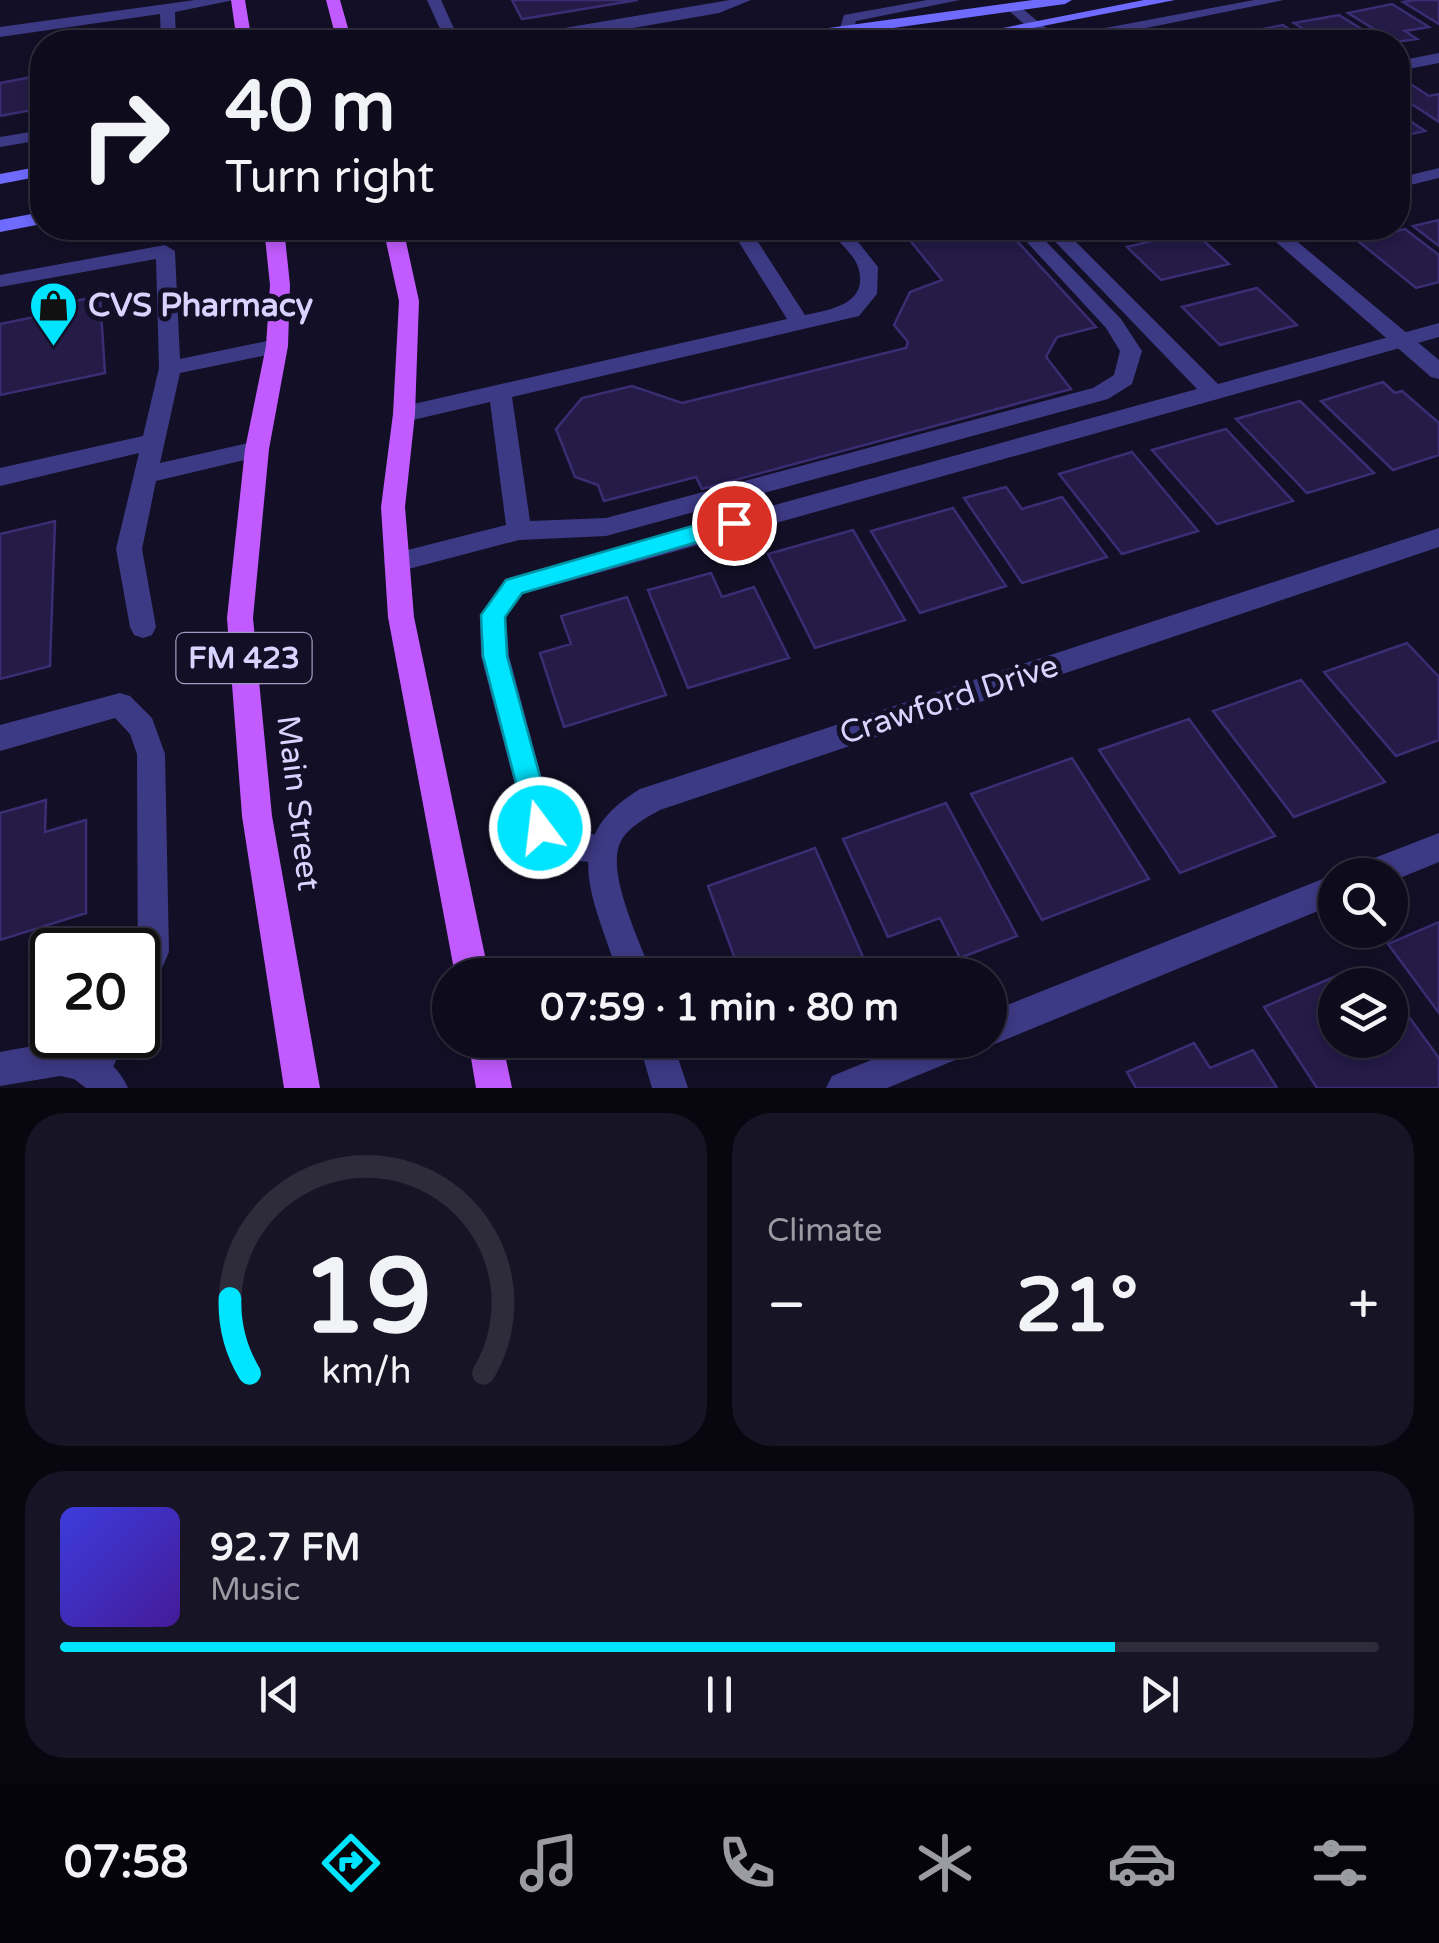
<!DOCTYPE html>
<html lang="en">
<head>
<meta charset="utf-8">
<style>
	body { margin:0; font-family:"Varela Round",sans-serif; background:#171425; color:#f1f3f6; height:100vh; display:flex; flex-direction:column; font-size:38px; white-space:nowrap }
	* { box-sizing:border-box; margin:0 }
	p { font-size:32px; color:#9b9ba3 }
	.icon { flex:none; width:55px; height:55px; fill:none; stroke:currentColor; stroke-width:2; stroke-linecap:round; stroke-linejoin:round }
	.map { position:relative; height:1088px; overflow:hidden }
	.panel { display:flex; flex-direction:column; gap:25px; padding:25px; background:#08060f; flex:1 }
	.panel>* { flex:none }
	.banner { position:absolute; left:30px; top:30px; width:1380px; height:210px; border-radius:40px; box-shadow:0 5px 15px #0003,0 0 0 2px #2e2b3b; background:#0e0b1c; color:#f1f3f6; overflow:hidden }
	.controls { position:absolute; left:1318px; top:858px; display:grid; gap:20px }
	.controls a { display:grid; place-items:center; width:90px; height:90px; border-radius:50%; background:#0e0b1c; box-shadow:0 5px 15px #0003,0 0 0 2px #2e2b3b; font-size:50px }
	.speed { position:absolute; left:30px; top:928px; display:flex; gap:20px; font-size:50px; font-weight:700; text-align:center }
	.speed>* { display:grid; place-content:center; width:130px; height:130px; border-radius:50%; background:#0e0b1c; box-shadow:0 5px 15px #0003,0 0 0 2px #2e2b3b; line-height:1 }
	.speed .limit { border:5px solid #111; border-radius:15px; background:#fff; color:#111 }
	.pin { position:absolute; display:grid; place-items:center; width:85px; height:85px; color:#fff; margin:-42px; border:5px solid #fff; border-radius:50%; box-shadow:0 2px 10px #0007 }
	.me { position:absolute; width:110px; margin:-55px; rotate:345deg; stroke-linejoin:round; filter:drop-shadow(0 0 8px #0008) }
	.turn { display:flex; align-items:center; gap:35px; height:210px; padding:0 30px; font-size:45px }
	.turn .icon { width:130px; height:130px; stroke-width:2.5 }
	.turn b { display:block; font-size:70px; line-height:85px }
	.big { font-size:75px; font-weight:700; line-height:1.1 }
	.panel .tile { flex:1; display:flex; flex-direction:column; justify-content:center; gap:15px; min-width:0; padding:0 35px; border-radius:40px; background:#171425 }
	.panel .dial { align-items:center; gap:0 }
	.dial svg { height:260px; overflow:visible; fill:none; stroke:#2e2b3b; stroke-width:7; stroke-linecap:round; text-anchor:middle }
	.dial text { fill:#f1f3f6; stroke:none }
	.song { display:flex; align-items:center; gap:30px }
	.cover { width:120px; height:120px; border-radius:15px; background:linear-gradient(135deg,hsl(240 70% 55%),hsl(260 70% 35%)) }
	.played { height:10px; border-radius:5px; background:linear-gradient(90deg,#00e5ff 80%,#2e2b3b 80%) }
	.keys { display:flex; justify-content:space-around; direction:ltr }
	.heat { display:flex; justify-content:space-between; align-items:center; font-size:55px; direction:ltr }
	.panel .tiles { flex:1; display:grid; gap:25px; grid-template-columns:1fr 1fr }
	.tile:last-child { grid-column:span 2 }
	.trip { position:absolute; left:432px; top:958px; width:575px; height:100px; border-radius:50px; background:#0e0b1c; box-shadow:0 5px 15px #0003,0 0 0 2px #2e2b3b; font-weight:700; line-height:100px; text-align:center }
	.menu { display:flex; height:160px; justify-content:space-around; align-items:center; background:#06040b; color:#9b9ba3 }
	.menu .icon { width:70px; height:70px }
	.menu .selected { color:#00e5ff }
	.menu b { font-size:45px; color:#f1f3f6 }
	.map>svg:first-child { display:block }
	.building { fill:#241b47; stroke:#3b2d73; stroke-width:2.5 }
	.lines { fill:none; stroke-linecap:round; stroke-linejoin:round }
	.service { fill:#3d3a85; fill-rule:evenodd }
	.minor { fill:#3d3a85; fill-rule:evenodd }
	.secondary { fill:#6f6bff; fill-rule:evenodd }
	.primary { fill:#c25bff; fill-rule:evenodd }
	.route { fill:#00e5ff; stroke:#0095a6; stroke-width:2.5 }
	.labels { text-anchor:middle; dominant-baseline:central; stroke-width:10; stroke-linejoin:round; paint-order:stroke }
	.shield { fill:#130f26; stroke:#9e99be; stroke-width:2.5 }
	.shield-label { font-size:30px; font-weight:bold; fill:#d9d4ff }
	.poi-label { font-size:32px; font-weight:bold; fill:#d9d4ff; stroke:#130f26; text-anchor:start }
	.street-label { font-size:32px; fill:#d9d4ff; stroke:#130f26 }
</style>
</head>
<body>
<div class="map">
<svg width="1439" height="1088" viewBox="0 0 1439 1088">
	<rect width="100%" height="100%" fill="#130f26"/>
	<!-- building -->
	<path class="building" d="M512,0H638L522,19Z
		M1439,0V24L1403,2L1415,0Z
		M1392,4L1429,27L1405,31L1417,39L1395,42L1348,13Z
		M1339,15L1381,41L1323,42L1294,23Z
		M1283,25L1309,42H1248L1237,34Z
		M42,75V108L0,116V83Z
		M1409,83L1429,96L1439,94V122L1398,95V86Z
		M1398,113L1425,131L1398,137Z
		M1439,220V246L1413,226Z
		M900,228H1005L1096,327L1057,337L1046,357L1071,389L702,489L696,477L604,501L598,485L575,477L556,429L582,398L632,386L682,403L906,348L908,342L894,325L910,292L942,280Z
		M1405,229L1439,255V282L1416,288L1358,241Z
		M1193,231L1229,264L1161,280L1127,247Z
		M1257,288L1297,325L1220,345L1182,307Z
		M100,296L105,373L0,395V324L49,314V306Z
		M1383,382L1395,393L1402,391L1439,423V455L1393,470L1321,401Z
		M1300,401L1374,473L1307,493L1236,419Z
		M1226,429L1293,501L1217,524L1152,450Z
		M1132,452L1198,531L1122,554L1059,474Z
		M1006,487L1022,509L1062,497L1107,557L1022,583L964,498Z
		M953,508L1006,586L920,613L871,531Z
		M55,521L50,666L0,679V534Z
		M853,530L905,620L815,648L768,554Z
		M711,573L722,597L754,587L789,658L688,688L648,590Z
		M627,597L666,695L564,727L540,653L571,644L561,616Z
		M1407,643L1439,677V740L1396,756L1324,672Z
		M1301,680L1385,782L1294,817L1213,711Z
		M1189,719L1275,836L1180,873L1099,750Z
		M1072,758L1149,879L1042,920L971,794Z
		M46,800L45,832L86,820V913L0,940V813Z
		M946,803L1017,936L960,958L940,918L888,937L843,839Z
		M815,848L871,975H741L708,886Z
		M1439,922V1013L1388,944Z
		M1336,976L1343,985H1335V1040H1390V1001L1396,999L1439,1058V1088H1317L1264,1007Z
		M1194,1043L1210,1068L1253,1050L1277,1088H1136L1127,1072Z"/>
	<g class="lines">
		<!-- service -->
		<path class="service" d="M195,0H234L175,12L176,42H161L160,14L0,37V27Z
			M427,0H441L460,42H446Z
			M730,0H751L719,13L622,30L627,38L620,42L608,32L539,42H503L511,37Z
			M1439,53V63L1398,71V61Z
			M42,130V140L0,147V137Z
			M730,228H749L805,315C830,310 870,304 858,267C854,254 835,239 828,228H847L878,267L877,294L859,316L512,397L530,521L606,518L1093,388L1114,375L1120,351L1106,328L1014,228H1033L1121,319L1142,351L1132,384L1108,399L606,536L519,540L397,572L388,569L384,562L388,555L506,525L490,402L404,422L396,420L393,414L396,408L787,319Z
			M1042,228H1062L1218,384L1439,323V337L523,594L506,617L509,656L553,820L568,831L614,837L618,847L614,857C583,869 554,857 529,838L481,656L480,615L505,579L1197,389Z
			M165,245L175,251L180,359L277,339L288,346L277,353L180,373L160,463L257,441L269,449L257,457L156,481L142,549L156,627L152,635L143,638L134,635L130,627L116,549L139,453L0,486V468L143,436L159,368L156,259L0,287V275Z
			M120,693L130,696L152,718L165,754L169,952L150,995L138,1000L137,754L130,734L115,718L0,751V725Z
			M1439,833V862L1390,882V875H1354L1359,864Z
			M1335,874V904L990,1046L979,1042L975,1052L887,1088H826L832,1076L920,1040H990V1012Z
			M93,1035H128L107,1080L95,1085L83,1080L78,1068Z"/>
		<!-- minor -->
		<path class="minor" d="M927,0H960L856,21L852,34L839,31L844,15Z
			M1254,0H1284L1077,42H1044L1007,9L1019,6L1057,37Z
			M1439,168V178L1398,188V178Z
			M1260,228H1281L1439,360V379L1431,377Z
			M1439,528V547L660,810C646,818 624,829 619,846C608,877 641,944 652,975H618C595,899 555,840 640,789Z
			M638,1040H672L688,1088H652Z
			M60,1041C89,1046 116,1060 128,1088H86L74,1079L60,1076L0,1086V1052Z"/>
		<!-- secondary -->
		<path class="secondary" d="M1033,0H1072L1065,4L793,42H755L763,37Z
			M1144,0H1175L962,42H932Z
			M42,166V176L0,184V174Z
			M42,212V224L0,232V220Z"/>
		<!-- primary -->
		<path class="primary" d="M231,0H245L252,42H237Z
			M326,0H340L352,42H337Z
			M264,228H284L290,285L288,346L269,449L253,618L272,816L320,1088H284L242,816L227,618L245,449L266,346L270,285Z
			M383,228H403L419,301L415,414L405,507L414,617L489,975H455L388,617L381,507L393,414L399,301Z
			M468,1040H502L512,1088H476Z"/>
	</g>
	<!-- route -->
	<path class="route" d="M734,514L742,517V529L522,593L505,617L507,656L554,828L550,837L540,841L530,837L483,656L481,615L506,580Z"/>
	<!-- icons -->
	<defs>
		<symbol id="shop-pin" viewBox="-11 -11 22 30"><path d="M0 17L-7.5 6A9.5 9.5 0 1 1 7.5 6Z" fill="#00e5ff" stroke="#130f26"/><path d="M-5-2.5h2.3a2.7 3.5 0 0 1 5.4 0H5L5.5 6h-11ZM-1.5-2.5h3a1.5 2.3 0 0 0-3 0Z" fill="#111"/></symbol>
	</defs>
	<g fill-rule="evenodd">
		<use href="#shop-pin" x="26" y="278" width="55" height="75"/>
	</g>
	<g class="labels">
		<!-- shield labels -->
		<rect class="shield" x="176.5" y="633" width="135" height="50" rx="8"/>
		<g class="shield-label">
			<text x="244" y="658">FM 423</text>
		</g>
		<!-- poi labels -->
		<g class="poi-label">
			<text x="88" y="306">CVS Pharmacy</text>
		</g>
		<!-- street labels -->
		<g class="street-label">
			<text transform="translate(949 700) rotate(-18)">Crawford Drive</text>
			<text transform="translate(298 803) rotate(83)">Main Street</text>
		</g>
	</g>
</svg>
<div class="controls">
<a><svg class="icon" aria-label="search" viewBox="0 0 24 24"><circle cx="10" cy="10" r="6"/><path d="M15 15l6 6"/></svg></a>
<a><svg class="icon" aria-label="layers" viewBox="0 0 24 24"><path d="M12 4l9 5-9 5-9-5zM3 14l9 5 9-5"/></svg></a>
</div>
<div class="speed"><div class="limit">20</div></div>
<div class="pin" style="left:734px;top:523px;background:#d93025"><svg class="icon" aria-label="arrive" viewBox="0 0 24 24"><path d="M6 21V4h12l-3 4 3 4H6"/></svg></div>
<svg class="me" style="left:540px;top:828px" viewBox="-20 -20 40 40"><circle r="17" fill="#00e5ff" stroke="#fff" stroke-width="3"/><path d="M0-11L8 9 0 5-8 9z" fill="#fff"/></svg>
<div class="trip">07:59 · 1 min · 80 m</div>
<div class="banner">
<div class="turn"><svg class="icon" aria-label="right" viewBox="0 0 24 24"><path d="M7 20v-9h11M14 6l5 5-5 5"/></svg><div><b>40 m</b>Turn right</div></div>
</div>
</div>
<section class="panel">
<div class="tiles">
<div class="tile dial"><svg viewBox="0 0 100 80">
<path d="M14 69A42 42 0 1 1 86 69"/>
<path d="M14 69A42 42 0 0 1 8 46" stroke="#00e5ff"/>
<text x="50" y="56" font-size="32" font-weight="700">19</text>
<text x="50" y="72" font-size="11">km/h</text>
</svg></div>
<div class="tile"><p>Climate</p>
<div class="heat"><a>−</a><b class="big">21°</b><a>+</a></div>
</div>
<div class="tile">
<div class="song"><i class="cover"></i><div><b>92.7 FM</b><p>Music</p></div></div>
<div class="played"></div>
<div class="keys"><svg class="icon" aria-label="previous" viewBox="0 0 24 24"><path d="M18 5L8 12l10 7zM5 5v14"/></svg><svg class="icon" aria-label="pause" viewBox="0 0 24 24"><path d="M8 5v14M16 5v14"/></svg><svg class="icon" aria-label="next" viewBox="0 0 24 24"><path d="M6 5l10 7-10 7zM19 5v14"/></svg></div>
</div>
</div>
</section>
<nav class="menu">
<b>07:58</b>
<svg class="icon selected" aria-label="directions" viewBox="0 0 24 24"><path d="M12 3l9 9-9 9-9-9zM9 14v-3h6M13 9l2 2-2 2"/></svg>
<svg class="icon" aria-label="music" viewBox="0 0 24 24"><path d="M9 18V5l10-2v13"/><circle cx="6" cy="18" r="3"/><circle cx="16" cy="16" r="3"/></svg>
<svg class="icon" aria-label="phone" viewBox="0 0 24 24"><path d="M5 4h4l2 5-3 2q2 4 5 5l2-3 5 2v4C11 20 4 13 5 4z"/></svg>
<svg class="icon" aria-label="climate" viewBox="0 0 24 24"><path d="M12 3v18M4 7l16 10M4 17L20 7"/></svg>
<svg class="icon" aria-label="car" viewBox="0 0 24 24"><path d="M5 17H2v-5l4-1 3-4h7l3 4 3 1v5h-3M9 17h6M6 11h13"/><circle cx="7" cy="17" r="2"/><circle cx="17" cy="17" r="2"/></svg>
<svg class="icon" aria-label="filters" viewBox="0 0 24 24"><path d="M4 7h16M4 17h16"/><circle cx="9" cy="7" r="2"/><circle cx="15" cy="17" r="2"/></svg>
</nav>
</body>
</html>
